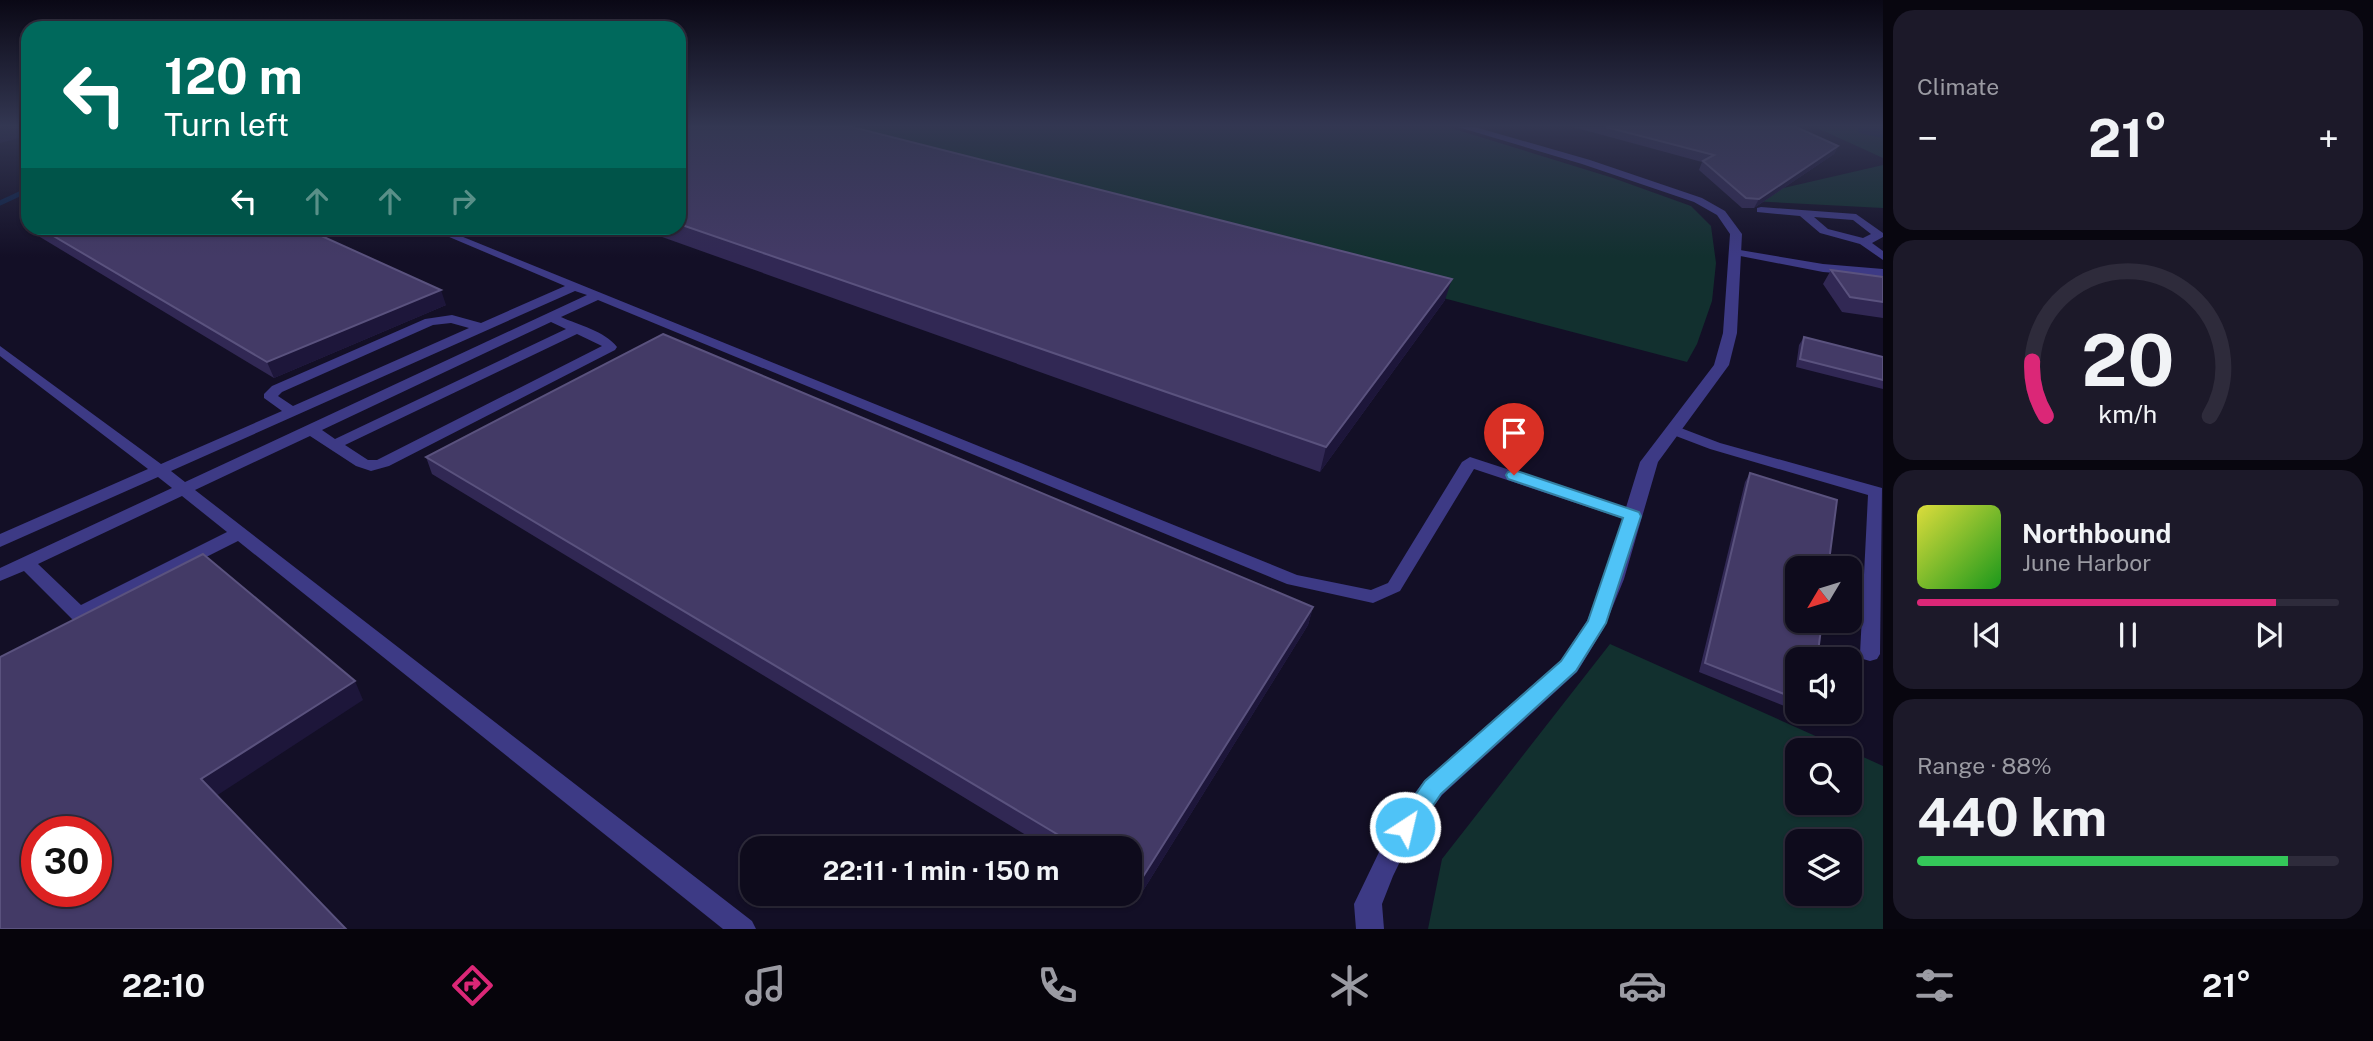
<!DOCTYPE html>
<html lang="en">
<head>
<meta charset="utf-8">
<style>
	body { margin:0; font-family:"Public Sans",sans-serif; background:#1c1929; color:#f1f3f6; height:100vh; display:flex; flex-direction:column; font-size:26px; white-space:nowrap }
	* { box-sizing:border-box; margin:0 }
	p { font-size:23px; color:#9b9ba3 }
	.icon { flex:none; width:38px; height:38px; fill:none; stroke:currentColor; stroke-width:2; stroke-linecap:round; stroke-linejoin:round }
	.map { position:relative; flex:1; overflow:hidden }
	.drawer { display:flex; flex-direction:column; gap:10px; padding:10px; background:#08060f; width:490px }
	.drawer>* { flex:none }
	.top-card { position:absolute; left:21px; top:21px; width:665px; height:214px; border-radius:21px; box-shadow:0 2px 5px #0004,0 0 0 2px #2e2b3b; background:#00695c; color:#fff; overflow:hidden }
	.needle { width:46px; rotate:232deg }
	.buttons { position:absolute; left:1785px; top:556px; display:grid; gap:14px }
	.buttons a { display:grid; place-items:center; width:77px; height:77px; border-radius:14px; background:#0e0b1c; box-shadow:0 2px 5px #0004,0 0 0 2px #2e2b3b; font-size:35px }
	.speed { position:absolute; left:21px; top:816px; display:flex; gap:14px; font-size:35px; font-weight:700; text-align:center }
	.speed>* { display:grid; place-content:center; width:91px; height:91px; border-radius:50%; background:#0e0b1c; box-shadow:0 2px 5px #0004,0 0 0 2px #2e2b3b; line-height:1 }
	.speed .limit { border:10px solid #d22; background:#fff; color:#111 }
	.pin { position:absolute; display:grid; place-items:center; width:60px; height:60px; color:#fff; margin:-72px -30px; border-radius:50% 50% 50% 0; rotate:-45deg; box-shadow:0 0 7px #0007 }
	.pin .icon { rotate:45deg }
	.me { position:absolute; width:77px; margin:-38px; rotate:35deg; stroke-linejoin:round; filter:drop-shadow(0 0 5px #0008) }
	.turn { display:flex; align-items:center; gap:24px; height:147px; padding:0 28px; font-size:32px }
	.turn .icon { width:91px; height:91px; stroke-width:2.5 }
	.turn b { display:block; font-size:49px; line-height:60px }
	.lanes { display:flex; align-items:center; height:66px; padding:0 28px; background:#0003; justify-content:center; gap:35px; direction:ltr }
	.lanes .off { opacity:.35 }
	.big { font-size:52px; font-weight:700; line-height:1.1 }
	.drawer .tile { flex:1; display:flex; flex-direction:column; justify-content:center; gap:10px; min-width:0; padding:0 24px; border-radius:21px; background:#1c1929 }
	.drawer .dial { align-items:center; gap:0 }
	.dial svg { height:182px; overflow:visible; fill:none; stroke:#2e2b3b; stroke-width:7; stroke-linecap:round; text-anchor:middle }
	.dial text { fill:#f1f3f6; stroke:none }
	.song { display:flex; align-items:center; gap:21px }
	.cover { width:84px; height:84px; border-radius:10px; background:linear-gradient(135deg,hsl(60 70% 55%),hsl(120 70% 35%)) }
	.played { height:7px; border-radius:4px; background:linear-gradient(90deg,#db2777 85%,#2e2b3b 85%) }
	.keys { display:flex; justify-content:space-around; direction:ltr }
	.heat { display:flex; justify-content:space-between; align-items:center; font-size:38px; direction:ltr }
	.charge { height:10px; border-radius:5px; background:linear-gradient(90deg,#34c759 88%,#2e2b3b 0) }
	.trip { position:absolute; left:740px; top:836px; width:402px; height:70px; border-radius:21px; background:#0e0b1c; box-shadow:0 2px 5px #0004,0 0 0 2px #2e2b3b; font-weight:700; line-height:70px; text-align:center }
	.menu { display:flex; height:112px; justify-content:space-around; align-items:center; background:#06040b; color:#9b9ba3 }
	.menu .icon { width:49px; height:49px }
	.menu .selected { color:#db2777 }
	.menu b { font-size:32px; color:#f1f3f6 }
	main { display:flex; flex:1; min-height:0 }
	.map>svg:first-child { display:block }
	.green { fill:#12302f; fill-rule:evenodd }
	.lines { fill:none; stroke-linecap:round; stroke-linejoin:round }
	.stream { stroke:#0c2248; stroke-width:5 }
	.river { fill:#0c2248; fill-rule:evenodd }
	.service { fill:#3d3a85; fill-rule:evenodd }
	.minor { fill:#3d3a85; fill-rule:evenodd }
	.wall { fill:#312854 }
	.shaded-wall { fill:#1d163a }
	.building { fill:#433a66; stroke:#5a527e; stroke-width:2; fill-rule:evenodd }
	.route { fill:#4fc3f7; stroke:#337fa1; stroke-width:2 }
</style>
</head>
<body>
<main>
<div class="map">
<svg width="1883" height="929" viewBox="0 0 1883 929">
	<rect width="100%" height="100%" fill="#130f26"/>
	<!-- green -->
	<path class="green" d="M791,127H1448L1613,178L1691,206L1711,226L1716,263L1712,301L1697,344L1687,362Z
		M1815,127H1883V158Z
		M1883,165V208L1731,200Z
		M1610,644L1849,751H1797V803H1850V751L1883,766V929H1428L1442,859ZM1797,842H1850V894H1797Z"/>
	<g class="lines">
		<!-- stream -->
		<path class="stream" d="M0,203L28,190"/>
		<!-- river -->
		<path class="river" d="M1856,127H1883V138L1859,133Z"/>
		<!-- service -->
		<path class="service" d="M1761,207L1856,214L1883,233V237L1872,243L1883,251V260L1860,244L1820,233L1800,216L1757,212V208ZM1814,217L1853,220L1871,234L1863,238L1828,229Z
			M428,228H441L1297,575L1371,590L1388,583L1462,462L1470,457L1639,512L1641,516L1639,520H1627L1474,469L1400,591L1373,603L1287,584L598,300L561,317C578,325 605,331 617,347L615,350L389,466L371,471L356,466L310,436L195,490L752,921L756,929H723L238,541L79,621L72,619L24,571L0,581V568L172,488L158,477L0,547V534L148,469L0,356V346L161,464L282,411L264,398V394L272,386L425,319L452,315L481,323L565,286ZM575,291L587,295L185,482L171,471ZM551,322L566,329L335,439L322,430ZM451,323L469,328L293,406L278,396L282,392L433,325ZM577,334L602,346L377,460H368L345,445ZM182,496L227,532L81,605L38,564Z
			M1734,249L1823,264L1883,269V277L1823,272L1730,254V250Z
			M1673,425L1720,443L1882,488L1880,654L1877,659L1870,661L1863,659L1860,654L1868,495L1710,449L1668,433L1665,430Z"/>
		<!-- minor -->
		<path class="minor" d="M1458,127H1475L1590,160L1702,198L1725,211L1742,234L1737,333L1729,365L1658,462L1624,579L1604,628L1577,672L1442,795L1413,835L1393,876L1382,904L1384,929H1356L1354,904L1395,819L1424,781L1561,660L1587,621L1604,579L1640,462L1714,365L1723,333L1730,234L1717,215L1694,202L1582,164Z"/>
	</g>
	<!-- wall -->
	<path class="wall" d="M679,127L1445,300L1320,472L637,228H679Z
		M1573,127H1796L1838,146L1834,154L1754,208H1742L1699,170L1702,162Z
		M35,228H304L446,305L274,378L40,237Z
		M1831,270L1883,277V318L1842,312L1823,284Z
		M1804,337L1883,357V389L1796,367L1799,345Z
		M426,457L1313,607L1308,625L1136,902L1124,894H1130V849H1049L432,474Z
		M1750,473L1797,660V711L1699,672L1745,482Z"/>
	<!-- shaded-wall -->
	<path class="shaded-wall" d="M11,127H28V136L0,143V130Z
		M1838,146L1834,154L1754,208L1759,199Z
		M1452,279L1445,300L1320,472L1326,447Z
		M441,290L446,305L274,378L267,362Z
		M1313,607L1308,625L1136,902L1139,883Z
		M355,681L363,700L213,798L201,779Z"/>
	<!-- building -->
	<path class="building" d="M679,127H852L1452,279L1326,447L679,224Z
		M1606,127H1796L1838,146L1759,199L1746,198L1703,161L1714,155Z
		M40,228H304L441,290L267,362Z
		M1831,270L1883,277V302L1850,297Z
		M663,334L1313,607L1139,883L1130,878V849H1082L426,457Z
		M1804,337L1883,357V380L1800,359Z
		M1750,473L1837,500L1828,569H1797V621H1822L1817,660H1797V699L1705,663Z
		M203,554L355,681L201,779L346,929H0V657ZM37,831H96V891H37Z"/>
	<!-- sky -->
	<linearGradient id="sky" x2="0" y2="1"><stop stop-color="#0a0815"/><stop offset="0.49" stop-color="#333752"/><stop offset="1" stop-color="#333752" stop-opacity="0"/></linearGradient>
	<rect width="1883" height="257" fill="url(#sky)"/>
	<!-- route -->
	<path class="route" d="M1514,470L1639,512L1641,516L1606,623L1576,671L1441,794L1413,835L1405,838L1396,835L1393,827L1425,781L1561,661L1588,621L1623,518L1508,479L1506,475L1508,472Z"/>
</svg>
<div class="buttons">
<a><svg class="needle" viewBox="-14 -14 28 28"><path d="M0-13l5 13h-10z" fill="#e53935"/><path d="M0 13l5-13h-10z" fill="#9b9ba3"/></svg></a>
<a><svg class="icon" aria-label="sound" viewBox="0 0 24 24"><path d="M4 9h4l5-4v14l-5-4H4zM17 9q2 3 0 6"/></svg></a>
<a><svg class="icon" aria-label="search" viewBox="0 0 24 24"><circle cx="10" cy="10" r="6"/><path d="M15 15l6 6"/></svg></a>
<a><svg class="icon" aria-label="layers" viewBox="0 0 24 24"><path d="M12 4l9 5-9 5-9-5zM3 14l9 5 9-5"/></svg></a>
</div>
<div class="speed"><div class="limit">30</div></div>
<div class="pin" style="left:1514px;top:475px;background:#d93025"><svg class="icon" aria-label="arrive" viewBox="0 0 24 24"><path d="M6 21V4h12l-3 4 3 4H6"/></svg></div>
<svg class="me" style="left:1405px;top:827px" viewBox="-20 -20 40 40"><circle r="17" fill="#4fc3f7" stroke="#fff" stroke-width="3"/><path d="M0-11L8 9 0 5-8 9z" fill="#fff"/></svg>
<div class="trip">22:11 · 1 min · 150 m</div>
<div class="top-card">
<div class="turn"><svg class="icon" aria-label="left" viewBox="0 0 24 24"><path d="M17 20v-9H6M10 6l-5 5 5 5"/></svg><div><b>120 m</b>Turn left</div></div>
<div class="lanes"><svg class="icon" aria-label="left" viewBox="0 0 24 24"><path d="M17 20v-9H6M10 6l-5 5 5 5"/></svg><svg class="icon off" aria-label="ahead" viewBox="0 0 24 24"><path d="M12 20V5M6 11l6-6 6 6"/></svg><svg class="icon off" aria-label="ahead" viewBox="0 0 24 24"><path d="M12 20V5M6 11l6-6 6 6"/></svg><svg class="icon off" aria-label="right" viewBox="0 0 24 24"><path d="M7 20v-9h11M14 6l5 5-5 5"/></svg></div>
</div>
</div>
<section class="drawer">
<div class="tile"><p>Climate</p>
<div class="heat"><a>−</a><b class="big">21°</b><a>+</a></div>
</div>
<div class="tile dial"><svg viewBox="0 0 100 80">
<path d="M14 69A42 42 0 1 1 86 69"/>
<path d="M14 69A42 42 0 0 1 8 45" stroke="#db2777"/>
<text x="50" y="56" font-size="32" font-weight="700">20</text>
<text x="50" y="72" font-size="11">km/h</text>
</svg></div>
<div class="tile">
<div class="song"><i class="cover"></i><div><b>Northbound</b><p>June Harbor</p></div></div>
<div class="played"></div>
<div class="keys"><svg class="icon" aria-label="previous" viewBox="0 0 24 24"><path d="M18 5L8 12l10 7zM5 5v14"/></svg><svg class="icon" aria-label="pause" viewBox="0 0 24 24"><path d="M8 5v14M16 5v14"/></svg><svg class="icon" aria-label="next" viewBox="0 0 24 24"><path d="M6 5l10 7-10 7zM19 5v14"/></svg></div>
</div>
<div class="tile"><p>Range · 88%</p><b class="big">440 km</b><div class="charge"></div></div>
</section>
</main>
<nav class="menu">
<b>22:10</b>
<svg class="icon selected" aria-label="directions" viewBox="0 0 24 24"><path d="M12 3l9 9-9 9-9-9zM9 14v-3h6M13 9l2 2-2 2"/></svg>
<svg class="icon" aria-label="music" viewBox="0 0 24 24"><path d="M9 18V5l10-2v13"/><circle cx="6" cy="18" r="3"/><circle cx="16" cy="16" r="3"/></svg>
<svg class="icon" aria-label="phone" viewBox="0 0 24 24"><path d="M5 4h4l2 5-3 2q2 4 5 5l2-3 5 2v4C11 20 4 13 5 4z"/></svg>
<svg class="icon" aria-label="climate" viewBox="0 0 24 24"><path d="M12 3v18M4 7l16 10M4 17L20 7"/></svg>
<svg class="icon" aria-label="car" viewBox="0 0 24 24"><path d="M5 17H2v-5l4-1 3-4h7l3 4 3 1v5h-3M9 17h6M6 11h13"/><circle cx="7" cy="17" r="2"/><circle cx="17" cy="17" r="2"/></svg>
<svg class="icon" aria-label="filters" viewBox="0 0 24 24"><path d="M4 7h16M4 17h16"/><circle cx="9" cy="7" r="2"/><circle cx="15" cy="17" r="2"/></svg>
<b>21°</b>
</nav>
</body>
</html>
